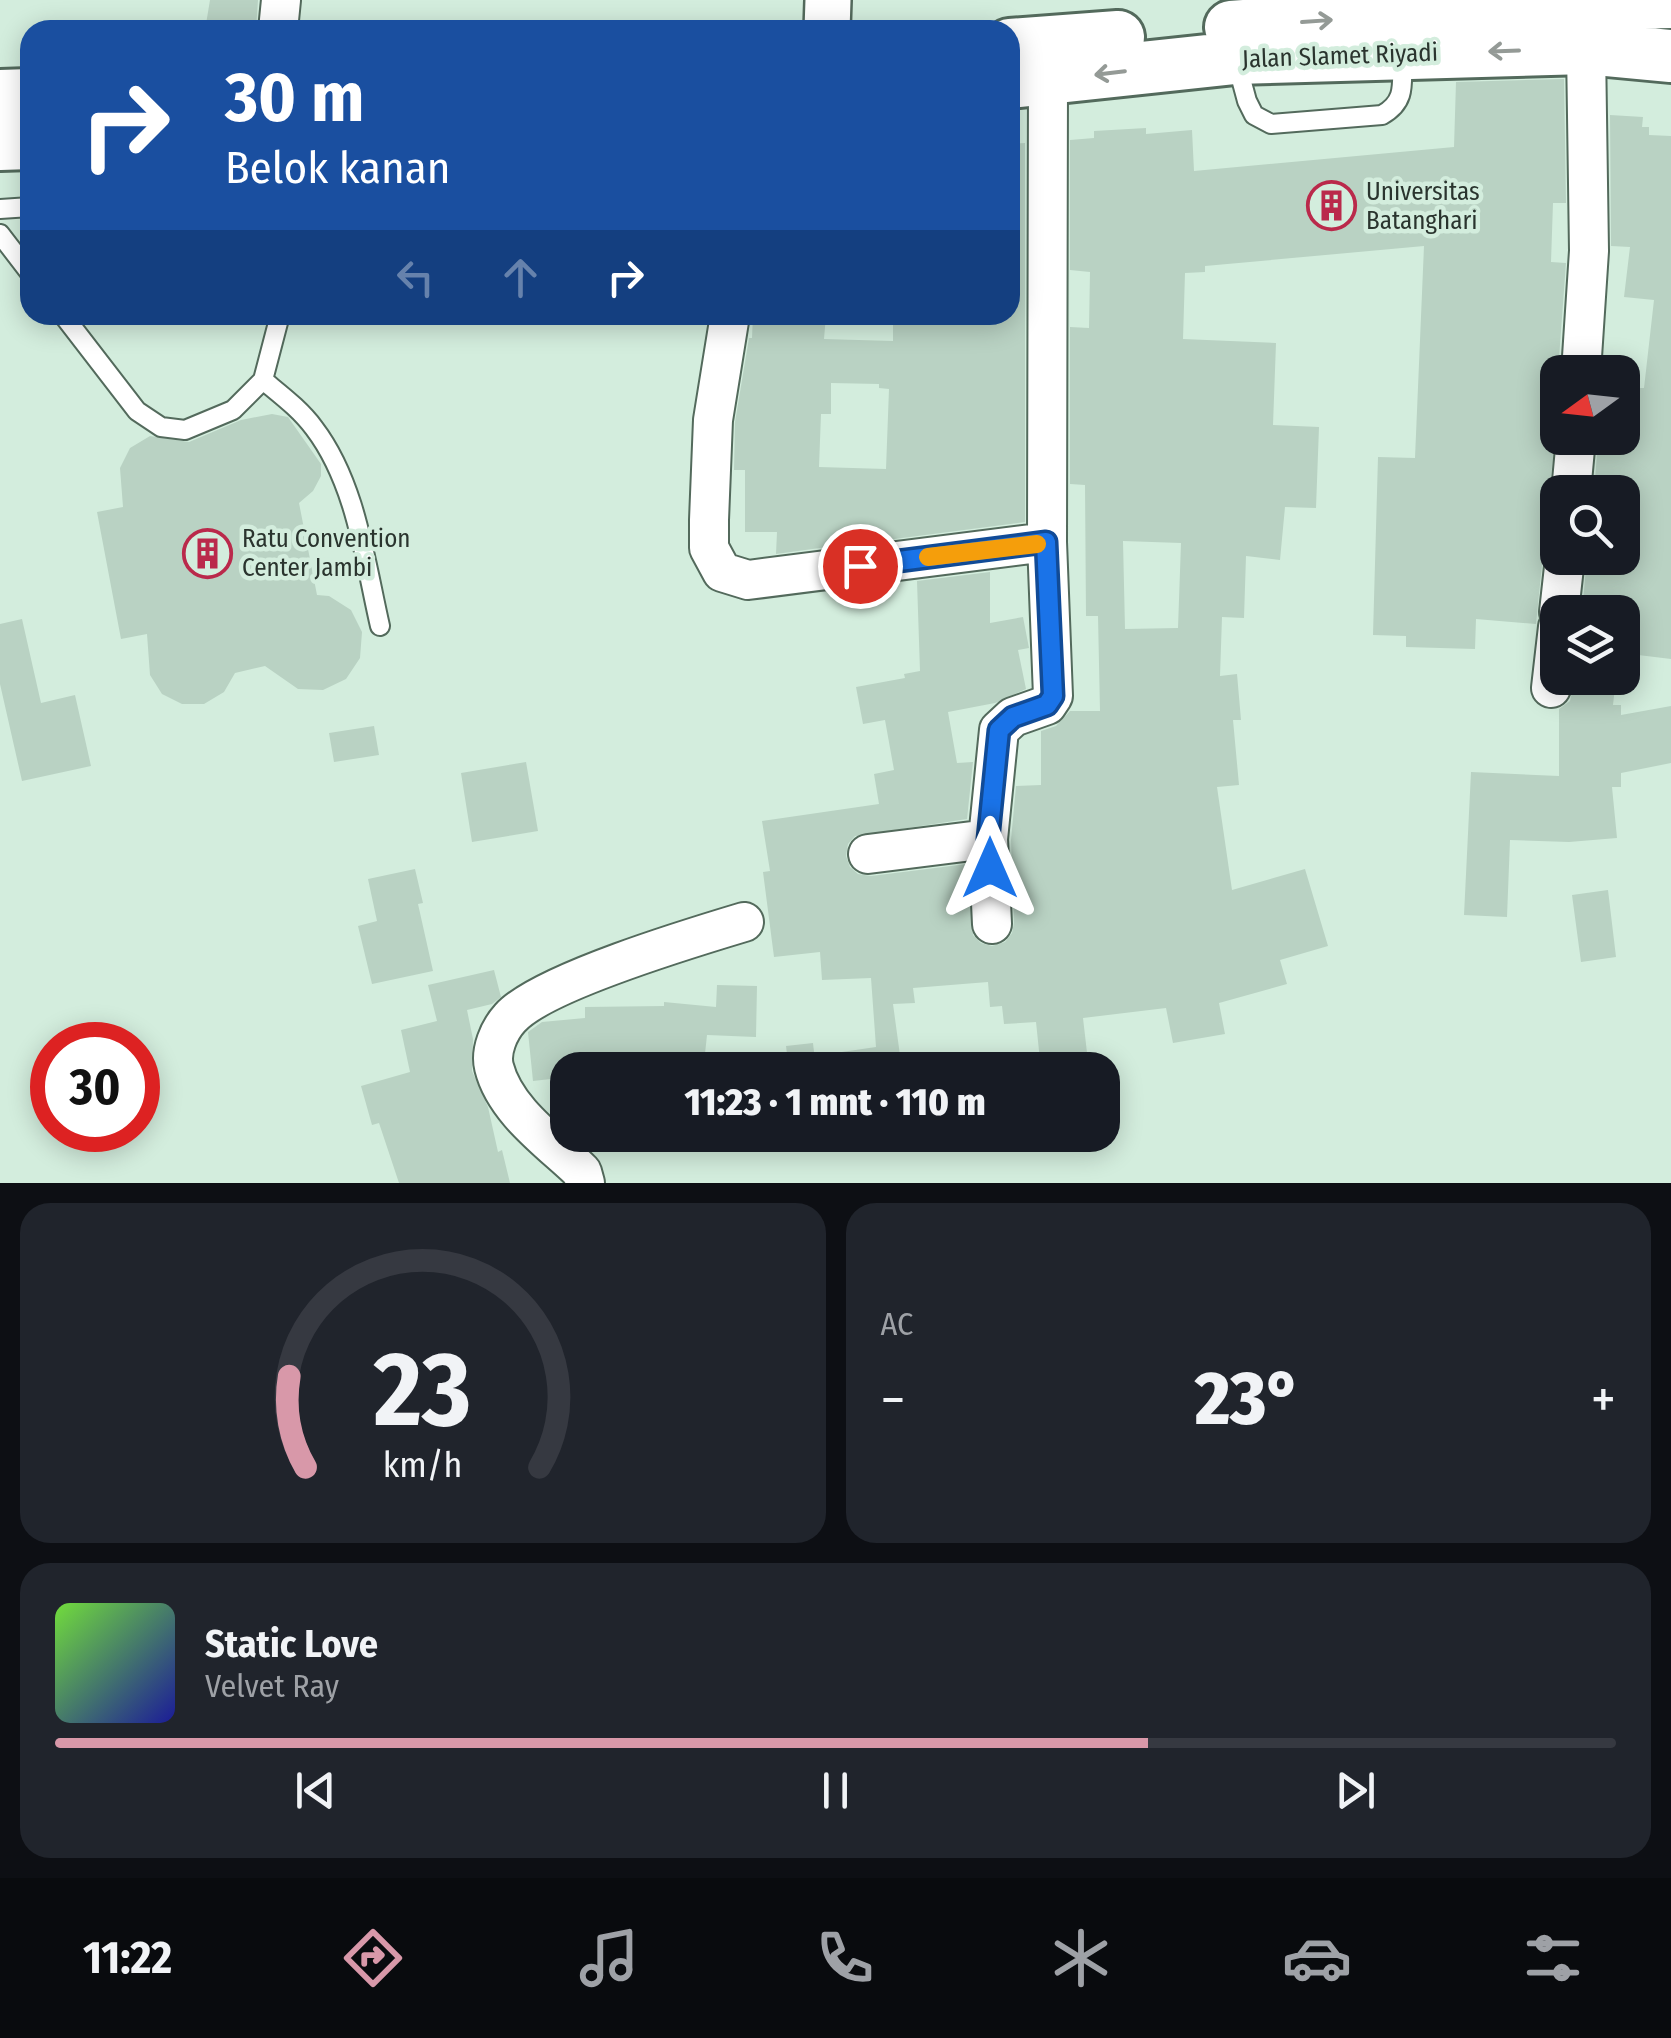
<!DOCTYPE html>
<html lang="id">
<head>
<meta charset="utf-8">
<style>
	body { margin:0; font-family:"Fira Sans Condensed",sans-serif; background:#20242c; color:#f1f3f6; height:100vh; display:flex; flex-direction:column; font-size:38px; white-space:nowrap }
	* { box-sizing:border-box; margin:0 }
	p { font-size:32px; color:#9ea1a6 }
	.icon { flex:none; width:55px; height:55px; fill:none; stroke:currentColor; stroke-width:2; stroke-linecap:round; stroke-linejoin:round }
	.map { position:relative; height:1183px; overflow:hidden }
	.details { display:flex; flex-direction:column; gap:20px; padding:20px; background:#0d0f14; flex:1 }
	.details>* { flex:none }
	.hud { position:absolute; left:20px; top:20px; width:1000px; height:305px; border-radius:30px; box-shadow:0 5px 25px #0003; background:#1a4fa0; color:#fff; overflow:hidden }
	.needle { width:65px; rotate:255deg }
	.fabs { position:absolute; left:1540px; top:355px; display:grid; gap:20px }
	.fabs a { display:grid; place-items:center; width:100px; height:100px; border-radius:20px; background:#171b24; box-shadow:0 5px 25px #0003; font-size:50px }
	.speed { position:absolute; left:30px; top:1022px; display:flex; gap:20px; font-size:50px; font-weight:700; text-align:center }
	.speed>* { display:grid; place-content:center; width:130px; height:130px; border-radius:50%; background:#171b24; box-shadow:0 5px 25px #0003; line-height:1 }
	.speed .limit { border:15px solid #d22; background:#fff; color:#111 }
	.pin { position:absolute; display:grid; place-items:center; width:85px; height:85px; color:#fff; margin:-42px; border:5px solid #fff; border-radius:50%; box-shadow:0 2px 10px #0007 }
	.me { position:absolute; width:110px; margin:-55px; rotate:0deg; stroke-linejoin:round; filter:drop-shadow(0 0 8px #0008) }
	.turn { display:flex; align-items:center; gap:35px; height:210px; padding:0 40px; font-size:45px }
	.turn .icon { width:130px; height:130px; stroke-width:2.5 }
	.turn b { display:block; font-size:70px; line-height:85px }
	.lanes { display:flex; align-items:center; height:95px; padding:0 40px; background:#0003; justify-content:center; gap:50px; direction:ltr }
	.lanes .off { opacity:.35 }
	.big { font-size:75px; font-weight:800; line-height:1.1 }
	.details .widget { flex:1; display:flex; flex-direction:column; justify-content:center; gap:15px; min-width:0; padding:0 35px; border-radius:30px; background:#20242c }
	.details .dial { align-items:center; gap:0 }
	.dial svg { height:260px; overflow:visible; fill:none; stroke:#363941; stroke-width:7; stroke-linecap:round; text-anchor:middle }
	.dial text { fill:#f1f3f6; stroke:none }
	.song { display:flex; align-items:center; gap:30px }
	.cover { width:120px; height:120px; border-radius:15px; background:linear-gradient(135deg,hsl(100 70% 55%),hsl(240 70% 35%)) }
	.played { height:10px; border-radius:5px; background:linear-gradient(90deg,#d898a9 70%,#363941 70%) }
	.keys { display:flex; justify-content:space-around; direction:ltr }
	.heat { display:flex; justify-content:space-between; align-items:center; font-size:55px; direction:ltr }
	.details .tiles { flex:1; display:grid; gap:20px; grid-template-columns:1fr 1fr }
	.widget:last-child { grid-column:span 2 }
	.trip { position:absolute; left:550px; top:1052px; width:570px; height:100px; border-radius:30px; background:#171b24; box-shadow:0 5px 25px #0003; font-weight:800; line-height:100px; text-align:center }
	.menu { display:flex; height:160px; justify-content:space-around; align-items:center; background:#090b0e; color:#9ea1a6 }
	.menu .icon { width:70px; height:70px }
	.menu .selected { color:#d898a9 }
	.menu b { font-size:45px; color:#f1f3f6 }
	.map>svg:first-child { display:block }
	.building { fill:#b9d2c3; fill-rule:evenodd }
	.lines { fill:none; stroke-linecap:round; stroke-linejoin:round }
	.service-casing { stroke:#536a5c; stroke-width:22 }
	.minor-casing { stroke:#536a5c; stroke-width:42 }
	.tertiary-casing { stroke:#536a5c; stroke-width:50 }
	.secondary-casing { stroke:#536a5c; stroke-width:58 }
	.service { stroke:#fff; stroke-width:18 }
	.minor { stroke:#fff; stroke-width:38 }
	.tertiary { stroke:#fff; stroke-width:45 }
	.secondary { stroke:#fff; stroke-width:52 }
	.oneway { stroke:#949a96 }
	.route-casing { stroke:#114b97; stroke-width:25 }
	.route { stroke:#1a73e8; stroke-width:18 }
	.slow { stroke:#f59e0b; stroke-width:18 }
	.labels { text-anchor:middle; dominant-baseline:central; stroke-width:9; stroke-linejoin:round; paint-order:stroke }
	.street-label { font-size:25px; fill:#2a342e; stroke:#d3eddd }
	.poi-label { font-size:25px; fill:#2a342e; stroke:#d3eddd; text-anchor:start }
</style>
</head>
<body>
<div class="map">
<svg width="1671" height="1183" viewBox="0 0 1671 1183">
	<rect width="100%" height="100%" fill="#d3eddd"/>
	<!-- building -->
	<path class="building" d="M210,0H258L256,30H205Z
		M1564,79L1566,203H1553L1551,262L1566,263L1558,372V425L1549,490L1550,500L1558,510V537L1548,544L1543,555L1536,624L1476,619L1475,649L1406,647V636L1373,635L1378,457L1415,458L1424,246L1205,266V272L1185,273L1183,339L1276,343L1273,425L1319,427L1316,508L1285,507L1280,560L1246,556L1244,618L1222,617L1220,676L1237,674L1241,720H1233L1239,785L1217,787L1232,890L1305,869L1328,946L1280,960L1287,984L1219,1003L1225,1034L1173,1043L1166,1008L1083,1018L1089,1070H1041L1036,1022L1004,1024L1002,1006L990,1007L988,982L913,988L915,1003L893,1004L902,1070H823L821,1055L876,1047L871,978L822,980L820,952L774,957L763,872L770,871L762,821L879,804L874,774L894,770L885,720L863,724L856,687L905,678L904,674L920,671L917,581L990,572V623L1023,617L1029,648L1018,650L1026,689L995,703L948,712L957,763L973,762L967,819L855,836L848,844L846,856L850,867L858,874L871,876L967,864L973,935L981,943L992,946L1005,942L1012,933L1014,923L1011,840L1016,786L1041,785V731L1056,726L1070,711H1100L1098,616H1086L1085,485L1070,484V327L1089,328L1090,272L1070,270V140L1094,138V131L1146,128V134L1192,130L1194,171L1454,147L1456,82ZM1123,541L1181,543L1178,628L1125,629Z
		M1610,115L1643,117L1642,127H1649V135L1671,136V659L1622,653V612H1582L1587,558H1622V492H1594L1598,441L1622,438V403L1638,405L1640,388H1644L1654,300L1624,297L1630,247L1611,246Z
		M1025,143V522L879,541L849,540V544L776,554L777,532H745V470H734L735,422L749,338H752L753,315H826L824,339L893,341V315H1010V144ZM831,383L879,384V388L889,389L886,469L819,467L821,414H831Z
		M272,414L288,417L321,464V476L313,491L299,503L317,595L329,596L351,610L362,632L360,658L346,679L323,690L298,689L265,666L235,673L224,692L204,704H182L162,694L150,675L147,634L121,639L97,512L123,507L120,468L130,448L150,436L189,442L241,420Z
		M22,619L41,703L75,695L91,766L22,781L0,684V624Z
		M1575,678H1616L1613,705H1621V715L1671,706V763L1621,773V787H1612L1617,838L1569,842L1510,840L1507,917L1464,915L1471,772L1559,776V709L1570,701Z
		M374,726L379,755L334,762L329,733Z
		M526,762L538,831L472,842L461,773Z
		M415,869L423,903L418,904L433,971L372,984L358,926L377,921L368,879Z
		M1608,890L1616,957L1581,962L1572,895Z
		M494,970L501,997L492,1004L467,1010L473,1039L472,1071L488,1107L498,1152L502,1150L510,1183H399L379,1123L372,1125L361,1086L410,1072L401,1030L437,1021L428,985Z
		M717,985L757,986L756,1037L707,1035L704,1063L657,1068L636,1066V1070H568V1077L533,1081L528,1032L542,1022L585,1018V1007L664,1006V1002L716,1007Z
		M813,1043L816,1070H789L786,1046Z"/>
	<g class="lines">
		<defs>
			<path id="service" d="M1237,64L1247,101L1254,115L1271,124L1382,115C1406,102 1402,84 1402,60
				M0,209L30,207
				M0,234L30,273
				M63,315L137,411L161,427L185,430L233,410L263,380L280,315
				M263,380C281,395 300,409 314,428C356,483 365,561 380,626"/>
			<path id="minor" d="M278,30L281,0
				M730,315L713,420L709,520V548L722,572L748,580L1047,542
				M1581,372L1589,251L1586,48
				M1571,492L1576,438
				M1559,612L1565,558
				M1551,688L1558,627
				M868,854L988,839
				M992,924L988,839L999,730L1013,717L1047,705L1053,696L1047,542L1048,80
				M585,1183L582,1172C551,1142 505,1111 494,1067C490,1051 499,1030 510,1018C541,983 694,937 744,922"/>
			<path id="tertiary" d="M827,30L828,0"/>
			<path id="secondary" d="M1231,27L1512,5L1671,2
				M1010,45L1118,37
				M1010,82L1235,58L1586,48L1671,56
				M0,96L30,95
				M0,144L30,143"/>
		</defs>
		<!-- service casing -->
		<use href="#service" class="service-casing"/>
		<!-- minor casing -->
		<use href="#minor" class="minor-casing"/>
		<!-- tertiary casing -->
		<use href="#tertiary" class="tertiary-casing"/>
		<!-- secondary casing -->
		<use href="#secondary" class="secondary-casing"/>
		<!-- service -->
		<use href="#service" class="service"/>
		<!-- minor -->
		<use href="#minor" class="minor"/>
		<!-- tertiary -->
		<use href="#tertiary" class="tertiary"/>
		<!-- secondary -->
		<use href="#secondary" class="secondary"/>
	</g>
	<!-- one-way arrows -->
	<defs><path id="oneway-shaft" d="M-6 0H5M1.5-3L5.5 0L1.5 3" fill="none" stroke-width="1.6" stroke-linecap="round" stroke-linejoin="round" transform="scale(2.5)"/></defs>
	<g class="oneway">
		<use href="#oneway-shaft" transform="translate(1317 21) rotate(-4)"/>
		<use href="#oneway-shaft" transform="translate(1504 51) rotate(178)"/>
		<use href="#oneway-shaft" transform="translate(1110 73) rotate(173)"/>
	</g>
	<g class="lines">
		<defs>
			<path id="route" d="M860,566L1046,542L1053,696L1047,705L1013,717L999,730L988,839L990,868"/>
		</defs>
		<!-- route casing -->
		<use href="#route" class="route-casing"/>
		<!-- route -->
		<use href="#route" class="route"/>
		<!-- slow -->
		<path class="slow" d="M928,557L1037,544"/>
	</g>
	<!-- icons -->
	<defs>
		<symbol id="building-ring" viewBox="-11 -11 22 22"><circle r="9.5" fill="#d3eddd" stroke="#ba294b" stroke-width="1.5"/><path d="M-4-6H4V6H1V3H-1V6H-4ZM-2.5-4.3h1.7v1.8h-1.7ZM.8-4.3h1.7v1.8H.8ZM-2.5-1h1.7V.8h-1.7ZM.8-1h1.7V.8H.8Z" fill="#ba294b"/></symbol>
	</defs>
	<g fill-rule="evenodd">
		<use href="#building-ring" x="1304" y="178" width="55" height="55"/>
		<use href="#building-ring" x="180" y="526" width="55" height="55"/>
	</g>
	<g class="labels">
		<!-- street labels -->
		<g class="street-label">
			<text transform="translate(1340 56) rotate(-2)">Jalan Slamet Riyadi</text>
		</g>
		<!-- poi labels -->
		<g class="poi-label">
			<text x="1366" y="192">Universitas<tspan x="1366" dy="29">Batanghari</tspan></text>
			<text x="242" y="539">Ratu Convention<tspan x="242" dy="29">Center Jambi</tspan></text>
		</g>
	</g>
</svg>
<div class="fabs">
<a><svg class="needle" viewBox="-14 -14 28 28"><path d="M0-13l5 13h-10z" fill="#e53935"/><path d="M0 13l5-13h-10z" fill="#9ea1a6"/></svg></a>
<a><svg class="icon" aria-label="search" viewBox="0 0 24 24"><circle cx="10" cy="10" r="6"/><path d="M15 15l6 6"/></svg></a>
<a><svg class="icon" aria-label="layers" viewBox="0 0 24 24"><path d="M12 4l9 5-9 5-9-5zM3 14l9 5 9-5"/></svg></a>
</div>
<div class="speed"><div class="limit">30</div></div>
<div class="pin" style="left:860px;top:566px;background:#d93025"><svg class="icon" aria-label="arrive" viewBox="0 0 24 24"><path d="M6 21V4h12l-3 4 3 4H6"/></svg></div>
<svg class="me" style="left:990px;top:868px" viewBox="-20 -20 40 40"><path d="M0-17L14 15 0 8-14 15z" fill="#1a73e8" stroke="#fff" stroke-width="4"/></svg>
<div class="trip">11:23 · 1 mnt · 110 m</div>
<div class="hud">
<div class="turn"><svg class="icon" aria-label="right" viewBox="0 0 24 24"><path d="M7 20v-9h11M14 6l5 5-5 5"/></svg><div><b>30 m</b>Belok kanan</div></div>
<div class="lanes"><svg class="icon off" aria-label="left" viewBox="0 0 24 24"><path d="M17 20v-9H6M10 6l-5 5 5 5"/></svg><svg class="icon off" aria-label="ahead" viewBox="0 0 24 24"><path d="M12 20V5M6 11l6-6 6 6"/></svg><svg class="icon" aria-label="right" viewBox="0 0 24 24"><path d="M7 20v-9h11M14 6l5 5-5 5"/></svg></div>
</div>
</div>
<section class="details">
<div class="tiles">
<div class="widget dial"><svg viewBox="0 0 100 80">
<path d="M14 69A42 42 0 1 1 86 69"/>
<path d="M14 69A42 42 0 0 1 9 41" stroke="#d898a9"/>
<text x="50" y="56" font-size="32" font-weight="700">23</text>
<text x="50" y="72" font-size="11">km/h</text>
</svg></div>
<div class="widget"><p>AC</p>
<div class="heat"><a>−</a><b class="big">23°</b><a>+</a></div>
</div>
<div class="widget">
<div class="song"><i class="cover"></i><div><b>Static Love</b><p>Velvet Ray</p></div></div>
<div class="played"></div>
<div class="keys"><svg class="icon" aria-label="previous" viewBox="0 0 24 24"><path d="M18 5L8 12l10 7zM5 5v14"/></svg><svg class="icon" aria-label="pause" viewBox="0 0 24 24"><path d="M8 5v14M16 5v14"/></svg><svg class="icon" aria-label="next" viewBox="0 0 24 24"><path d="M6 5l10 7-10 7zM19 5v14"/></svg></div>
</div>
</div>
</section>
<nav class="menu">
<b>11:22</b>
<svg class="icon selected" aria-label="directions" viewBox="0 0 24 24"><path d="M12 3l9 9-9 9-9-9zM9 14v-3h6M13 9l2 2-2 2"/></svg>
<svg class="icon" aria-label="music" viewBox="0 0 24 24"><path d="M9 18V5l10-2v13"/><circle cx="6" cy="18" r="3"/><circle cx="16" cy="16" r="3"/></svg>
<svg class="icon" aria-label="phone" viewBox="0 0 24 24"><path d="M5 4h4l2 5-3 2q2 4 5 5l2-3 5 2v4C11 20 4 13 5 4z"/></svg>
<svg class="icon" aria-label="climate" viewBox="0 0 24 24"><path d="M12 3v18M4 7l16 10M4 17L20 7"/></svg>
<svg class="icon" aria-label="car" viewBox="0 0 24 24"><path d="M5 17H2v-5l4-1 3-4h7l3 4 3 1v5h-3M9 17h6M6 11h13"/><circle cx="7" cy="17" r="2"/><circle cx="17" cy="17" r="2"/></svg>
<svg class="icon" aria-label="filters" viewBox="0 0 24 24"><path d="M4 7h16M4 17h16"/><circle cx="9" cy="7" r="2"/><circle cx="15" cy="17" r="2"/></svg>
</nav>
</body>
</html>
